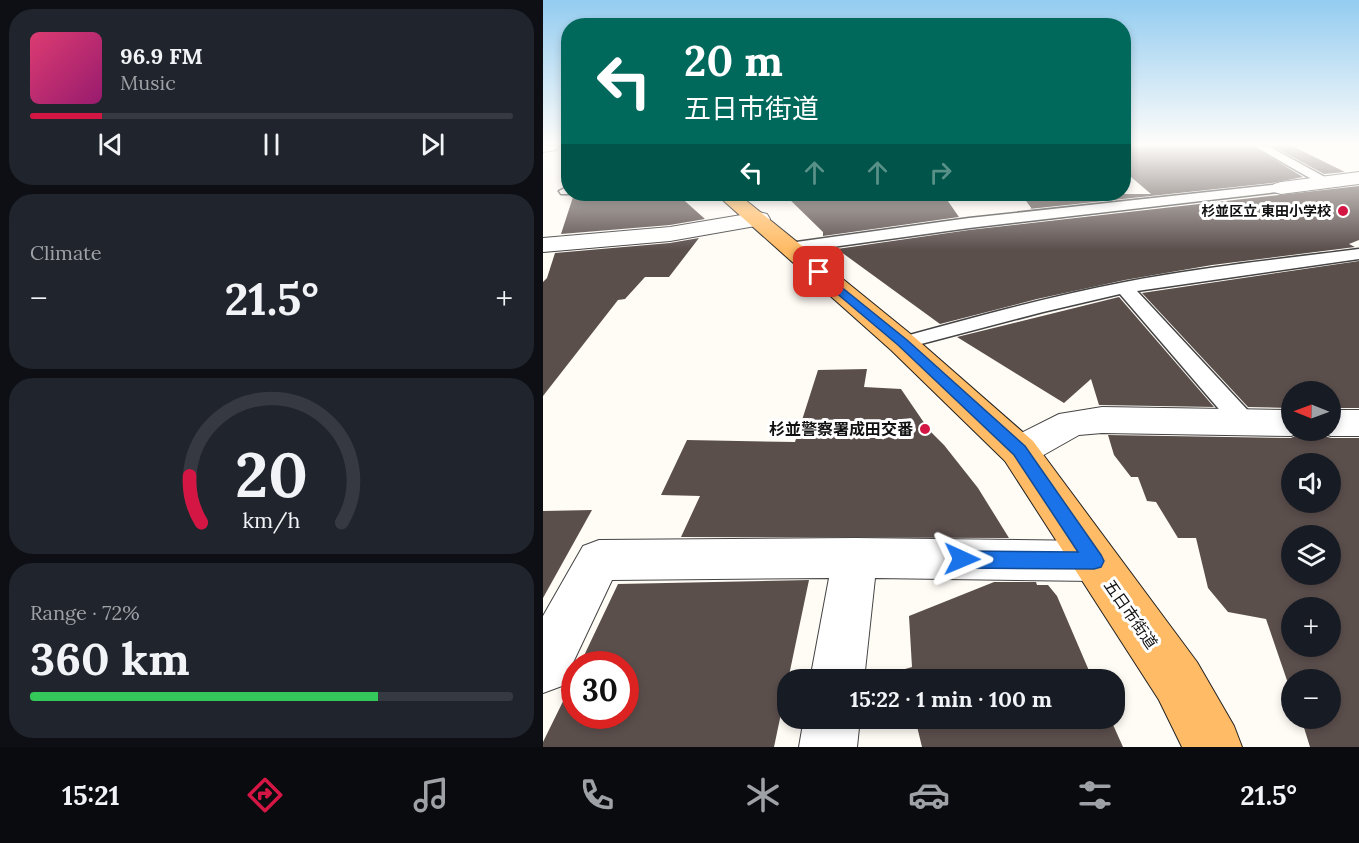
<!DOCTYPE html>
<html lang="en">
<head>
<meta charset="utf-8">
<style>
	body { margin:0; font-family:Lora,"Noto Sans JP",serif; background:#20242c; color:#f1f3f6; height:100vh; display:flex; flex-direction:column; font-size:22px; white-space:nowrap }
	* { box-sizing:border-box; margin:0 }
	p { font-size:20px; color:#9ea1a6 }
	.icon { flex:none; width:33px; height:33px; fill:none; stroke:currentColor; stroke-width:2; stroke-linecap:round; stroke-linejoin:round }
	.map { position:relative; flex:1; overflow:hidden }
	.sheet { display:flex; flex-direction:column; gap:9px; padding:9px; background:#0d0f14; width:543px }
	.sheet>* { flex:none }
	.guide { position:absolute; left:18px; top:18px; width:570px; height:183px; border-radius:24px; box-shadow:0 3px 9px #0003; background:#00695c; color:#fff; overflow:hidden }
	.needle { width:39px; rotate:271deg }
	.fabs { position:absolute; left:738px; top:381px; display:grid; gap:12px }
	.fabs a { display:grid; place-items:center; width:60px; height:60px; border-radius:50%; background:#171b24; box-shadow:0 3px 9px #0003; font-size:30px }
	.speed { position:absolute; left:18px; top:651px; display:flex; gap:12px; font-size:30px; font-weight:700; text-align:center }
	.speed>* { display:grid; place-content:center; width:78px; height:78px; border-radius:50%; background:#171b24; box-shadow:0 3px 9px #0003; line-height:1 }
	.speed .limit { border:9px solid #d22; background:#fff; color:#111 }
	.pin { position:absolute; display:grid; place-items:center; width:51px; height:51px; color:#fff; margin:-26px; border-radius:12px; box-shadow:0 3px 9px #0006 }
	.me { position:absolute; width:66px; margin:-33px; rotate:91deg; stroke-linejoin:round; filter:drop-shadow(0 0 4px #0008) }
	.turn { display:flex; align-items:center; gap:21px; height:126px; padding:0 24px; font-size:27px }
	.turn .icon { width:78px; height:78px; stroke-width:2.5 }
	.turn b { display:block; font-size:42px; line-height:51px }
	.lanes { display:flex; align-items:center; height:57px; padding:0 24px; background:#0003; justify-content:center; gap:30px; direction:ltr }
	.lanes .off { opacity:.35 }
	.big { font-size:45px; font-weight:700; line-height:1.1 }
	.sheet .tile { flex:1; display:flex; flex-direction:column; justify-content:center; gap:9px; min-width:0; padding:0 21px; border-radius:24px; background:#20242c }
	.sheet .dial { align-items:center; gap:0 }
	.dial svg { height:156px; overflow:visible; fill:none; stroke:#363941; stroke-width:7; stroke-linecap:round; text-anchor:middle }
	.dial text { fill:#f1f3f6; stroke:none }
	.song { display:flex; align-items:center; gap:18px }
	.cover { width:72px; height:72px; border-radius:9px; background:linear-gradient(135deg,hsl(340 70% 55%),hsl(320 70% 35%)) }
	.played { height:6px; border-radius:3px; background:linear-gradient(90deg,#d41644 15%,#363941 15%) }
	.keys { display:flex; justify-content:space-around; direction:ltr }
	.heat { display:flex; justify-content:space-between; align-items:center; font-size:33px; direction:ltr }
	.charge { height:9px; border-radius:4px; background:linear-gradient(90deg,#34c759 72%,#363941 0) }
	.trip { position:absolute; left:234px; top:669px; width:348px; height:60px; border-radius:24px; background:#171b24; box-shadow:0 3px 9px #0003; font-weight:700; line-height:60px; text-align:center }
	.tabs { display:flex; height:96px; justify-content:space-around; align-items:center; background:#090b0e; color:#9ea1a6 }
	.tabs .icon { width:42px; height:42px }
	.tabs .on { color:#d41644 }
	.tabs b { font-size:27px; color:#f1f3f6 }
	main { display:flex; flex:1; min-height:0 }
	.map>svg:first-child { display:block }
	.building { fill:#5b4f4c; fill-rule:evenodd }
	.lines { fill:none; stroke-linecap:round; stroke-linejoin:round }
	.lane-casing { stroke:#444; stroke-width:3 }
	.street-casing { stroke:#444; stroke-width:2 }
	.primary-casing { stroke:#222; stroke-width:2 }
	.lane { fill:#fff; fill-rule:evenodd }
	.street { fill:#fff; fill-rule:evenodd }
	.primary { fill:#ffbb65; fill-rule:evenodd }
	.route { fill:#1a73e8; stroke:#114b97; stroke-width:1.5 }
	.poi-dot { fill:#d41644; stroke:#fff; stroke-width:2 }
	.labels { text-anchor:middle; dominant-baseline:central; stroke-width:6; stroke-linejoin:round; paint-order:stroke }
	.far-poi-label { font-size:14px; font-weight:bold; fill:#111; stroke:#fff; text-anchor:end }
	.poi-label { font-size:16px; font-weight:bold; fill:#111; stroke:#fff; text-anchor:end }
	.street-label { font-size:16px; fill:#111; stroke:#fff }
</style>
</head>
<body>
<main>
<section class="sheet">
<div class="tile">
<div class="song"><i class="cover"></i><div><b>96.9 FM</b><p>Music</p></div></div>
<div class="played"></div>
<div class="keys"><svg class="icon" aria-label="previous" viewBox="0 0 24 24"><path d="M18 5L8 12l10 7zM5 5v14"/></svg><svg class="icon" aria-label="pause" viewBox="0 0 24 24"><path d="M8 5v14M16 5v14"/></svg><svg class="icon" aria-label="next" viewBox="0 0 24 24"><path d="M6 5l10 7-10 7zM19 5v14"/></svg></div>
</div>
<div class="tile"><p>Climate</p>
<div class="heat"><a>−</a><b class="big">21.5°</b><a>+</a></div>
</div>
<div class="tile dial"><svg viewBox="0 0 100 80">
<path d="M14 69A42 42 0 1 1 86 69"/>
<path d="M14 69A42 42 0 0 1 8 45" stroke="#d41644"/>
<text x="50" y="56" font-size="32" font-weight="700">20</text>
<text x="50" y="72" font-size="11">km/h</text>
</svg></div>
<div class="tile"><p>Range · 72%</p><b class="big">360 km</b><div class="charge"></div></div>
</section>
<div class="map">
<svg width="816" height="747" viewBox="0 0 816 747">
	<rect width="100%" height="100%" fill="#fffbf5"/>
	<!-- building -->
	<path class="building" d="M580,146H709L760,177L729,183L486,209H489L478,194H608L581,171L587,170L580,164Z
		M729,146H749L802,172L781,174Z
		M816,186V240L806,244L812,247L669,265L582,280L494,299L397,324L294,249L426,230Z
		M50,194H134L162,219L127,225L18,234L30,197Z
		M241,194H400L416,217L280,236V232Z
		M156,238L126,277H102L82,299L75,300L0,396V282L4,278L12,253L127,243Z
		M816,261V408H788V392H748V408L705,407L599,293Z
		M576,297L671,407L556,405L548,379L521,403L414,337Z
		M324,369L321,387L358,389L386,430L401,445L435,488L466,538L138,537L157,496L118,495L144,440L252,442L275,370Z
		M764,430H772L774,434L788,438H816V747H767L758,718H788V680H748V692L723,619L685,612L665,588L653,538H635L613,502L604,501L595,477H588L571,455L565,435L748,438ZM748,464H788V502H748ZM748,536H788V574H748ZM748,608H788V646H748Z
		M49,510L0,598V511Z
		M266,580L231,747H0V742L32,677V716H82V664H37L75,584Z
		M451,582H493L494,585H505L514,596L550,680H364L362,669L369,667L366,616Z
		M372,718H567L580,747H379Z"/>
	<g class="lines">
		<defs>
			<path id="lane" d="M711,146H725L791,182L789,185H779Z
				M738,184L745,188L743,191L426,228L246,253L238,248L246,243L426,218Z
				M26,186V194H29H18L16,191Z
				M816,249V259L594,291L711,417L714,423L711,429L702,432L693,429L577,294L500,312L359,349L352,347L348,343L352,339C428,318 504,297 582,282C659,267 738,259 816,249Z"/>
			<path id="street" d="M0,146H16L13,150L0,152Z
				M816,172V184L738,194L731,192L728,188L731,184L738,182Z
				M216,212L224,214L227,219L224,224L127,241L0,252V238L127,227Z
				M559,407L748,410V430H762L748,436L559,433L536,435L490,461L476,465L462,461L457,451L462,441L516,414Z
				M788,410H816V436H788L775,432L774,430H788Z
				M312,538L551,541L567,547L574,561L567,575L551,581L332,578L321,680H267L286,578L69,580L19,686L0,693V616L40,546L56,540Z
				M261,718H317L314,747H256Z"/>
			<path id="primary" d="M173,194H195L370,336L490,441L654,662L691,726L699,747H639L616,700L462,461L348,350Z"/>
		</defs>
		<!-- lane casing -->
		<use href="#lane" class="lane-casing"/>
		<!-- street casing -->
		<use href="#street" class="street-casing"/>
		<!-- primary casing -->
		<use href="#primary" class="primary-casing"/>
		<!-- lane -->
		<use href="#lane" class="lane"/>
		<!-- street -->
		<use href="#street" class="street"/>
		<!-- primary -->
		<use href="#primary" class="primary"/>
	</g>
	<!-- sky -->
	<linearGradient id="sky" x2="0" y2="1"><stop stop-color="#93ccf0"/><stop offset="0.58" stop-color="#fffdfa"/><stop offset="1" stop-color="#fffdfa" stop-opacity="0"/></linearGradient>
	<rect width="816" height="250" fill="url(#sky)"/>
	<!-- route -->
	<path class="route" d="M276,269L364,340L482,446L558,555L561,561L558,567L551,569L419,568L412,565L409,559L412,553L419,551L535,552L471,455L355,345L272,275L270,272Z"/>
	<!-- markers -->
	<g class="poi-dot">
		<circle cx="800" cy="211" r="6"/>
		<circle cx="382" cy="429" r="6"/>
	</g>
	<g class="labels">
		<!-- far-poi labels -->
		<g class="far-poi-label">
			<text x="788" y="211">杉並区立 東田小学校</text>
		</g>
		<!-- poi labels -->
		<g class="poi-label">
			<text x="370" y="429">杉並警察署成田交番</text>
		</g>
		<!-- street labels -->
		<g class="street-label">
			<text transform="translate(588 614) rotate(55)">五日市街道</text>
		</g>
	</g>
</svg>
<div class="fabs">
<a><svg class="needle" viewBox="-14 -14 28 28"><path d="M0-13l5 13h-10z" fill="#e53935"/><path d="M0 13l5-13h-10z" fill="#9ea1a6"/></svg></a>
<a><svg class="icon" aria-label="sound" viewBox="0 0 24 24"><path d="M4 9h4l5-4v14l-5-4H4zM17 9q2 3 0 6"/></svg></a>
<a><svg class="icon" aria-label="layers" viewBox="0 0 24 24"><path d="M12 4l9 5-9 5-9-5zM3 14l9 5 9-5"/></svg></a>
<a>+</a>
<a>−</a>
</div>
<div class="speed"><div class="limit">30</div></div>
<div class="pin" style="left:276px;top:272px;background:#d93025"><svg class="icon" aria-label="arrive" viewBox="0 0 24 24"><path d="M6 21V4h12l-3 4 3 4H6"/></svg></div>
<svg class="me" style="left:419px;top:559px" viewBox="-20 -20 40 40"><path d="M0-17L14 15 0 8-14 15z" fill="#1a73e8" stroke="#fff" stroke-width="4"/></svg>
<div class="trip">15:22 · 1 min · 100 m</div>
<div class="guide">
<div class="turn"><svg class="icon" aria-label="left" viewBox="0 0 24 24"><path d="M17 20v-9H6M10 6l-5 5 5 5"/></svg><div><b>20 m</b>五日市街道</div></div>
<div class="lanes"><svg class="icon" aria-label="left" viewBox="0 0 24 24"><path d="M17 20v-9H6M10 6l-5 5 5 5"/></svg><svg class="icon off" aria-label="ahead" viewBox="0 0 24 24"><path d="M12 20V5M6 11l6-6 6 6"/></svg><svg class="icon off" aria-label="ahead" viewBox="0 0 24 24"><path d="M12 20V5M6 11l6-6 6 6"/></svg><svg class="icon off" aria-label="right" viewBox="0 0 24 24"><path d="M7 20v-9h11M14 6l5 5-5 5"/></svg></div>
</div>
</div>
</main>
<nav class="tabs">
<b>15:21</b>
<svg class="icon on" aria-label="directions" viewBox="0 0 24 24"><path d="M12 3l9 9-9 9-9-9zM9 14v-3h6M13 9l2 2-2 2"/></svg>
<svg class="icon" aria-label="music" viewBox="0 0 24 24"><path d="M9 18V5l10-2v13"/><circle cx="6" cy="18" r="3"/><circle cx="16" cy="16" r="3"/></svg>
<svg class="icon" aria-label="phone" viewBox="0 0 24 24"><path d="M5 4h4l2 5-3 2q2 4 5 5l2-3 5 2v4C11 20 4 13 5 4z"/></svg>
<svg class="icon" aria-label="climate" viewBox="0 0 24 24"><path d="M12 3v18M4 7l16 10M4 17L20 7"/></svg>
<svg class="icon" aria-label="car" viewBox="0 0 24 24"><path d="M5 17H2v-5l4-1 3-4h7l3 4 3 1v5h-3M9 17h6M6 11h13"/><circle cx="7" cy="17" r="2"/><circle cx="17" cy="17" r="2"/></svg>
<svg class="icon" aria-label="filters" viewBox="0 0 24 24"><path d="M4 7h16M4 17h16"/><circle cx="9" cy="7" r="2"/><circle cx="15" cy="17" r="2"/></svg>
<b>21.5°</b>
</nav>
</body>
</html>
